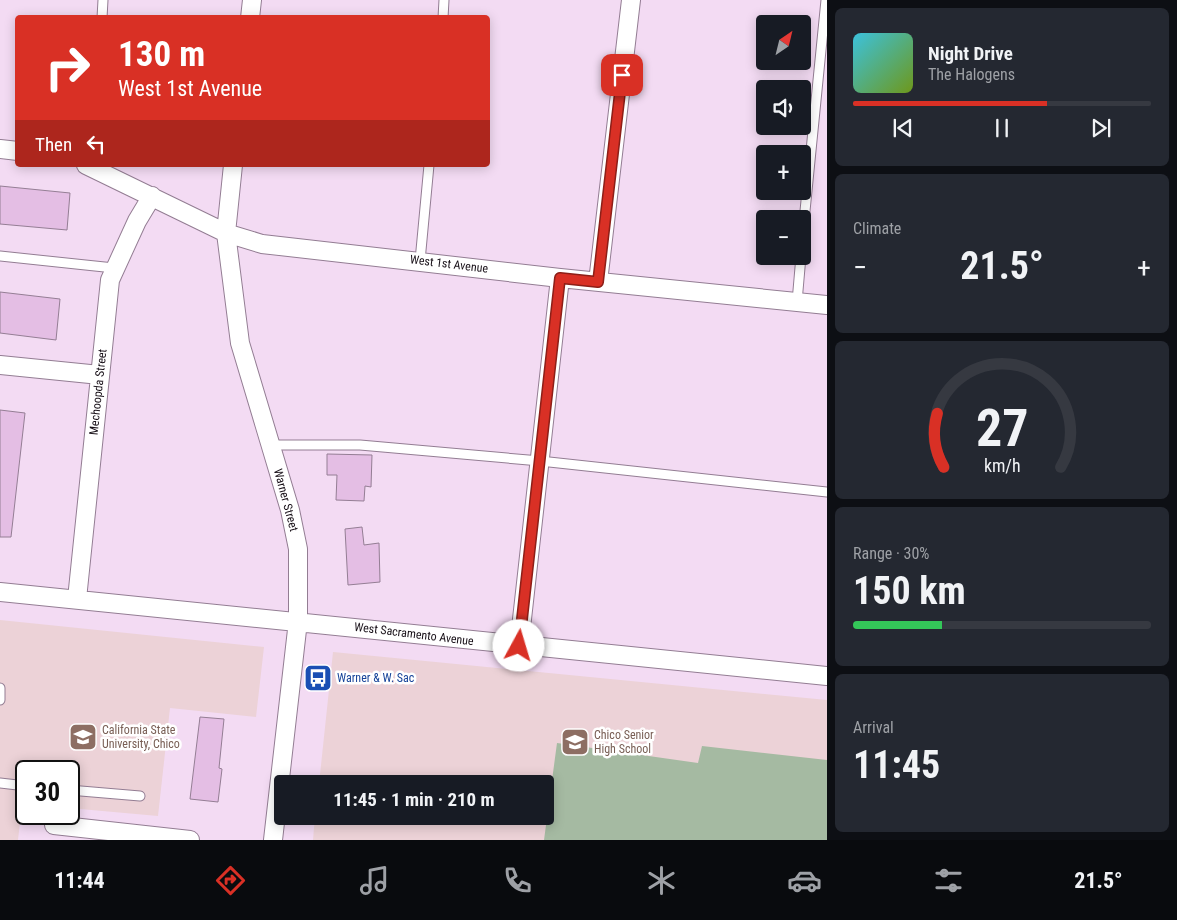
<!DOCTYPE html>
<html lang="en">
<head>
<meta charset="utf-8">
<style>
	body { margin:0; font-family:"Roboto Condensed",sans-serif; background:#242831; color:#f1f3f6; height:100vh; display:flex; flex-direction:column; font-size:19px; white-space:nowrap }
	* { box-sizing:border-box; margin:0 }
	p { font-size:16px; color:#9ea1a6 }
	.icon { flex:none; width:28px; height:28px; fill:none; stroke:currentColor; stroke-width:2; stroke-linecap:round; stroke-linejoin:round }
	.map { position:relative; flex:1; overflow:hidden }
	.sheet { display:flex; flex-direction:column; gap:8px; padding:8px; background:#0d0f14; width:350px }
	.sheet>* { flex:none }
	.hud { position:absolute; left:15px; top:15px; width:475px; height:152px; border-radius:5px; box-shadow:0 2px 12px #0003; background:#d93025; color:#fff; overflow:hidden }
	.needle { width:32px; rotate:35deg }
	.tools { position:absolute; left:756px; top:15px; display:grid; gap:10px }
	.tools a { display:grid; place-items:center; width:55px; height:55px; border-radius:5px; background:#171b24; box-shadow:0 2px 12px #0003; font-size:25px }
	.speed { position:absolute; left:15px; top:760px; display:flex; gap:10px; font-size:25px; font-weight:700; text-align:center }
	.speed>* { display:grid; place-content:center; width:65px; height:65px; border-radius:50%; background:#171b24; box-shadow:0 2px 12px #0003; line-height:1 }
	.speed .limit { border:2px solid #111; border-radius:8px; background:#fff; color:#111 }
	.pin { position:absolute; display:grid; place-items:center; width:42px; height:42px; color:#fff; margin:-21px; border-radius:10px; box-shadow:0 2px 8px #0006 }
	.me { position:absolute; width:55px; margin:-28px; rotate:6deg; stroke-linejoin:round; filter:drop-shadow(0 0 4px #0008) }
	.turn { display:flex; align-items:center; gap:18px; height:105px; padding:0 20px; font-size:22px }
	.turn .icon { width:65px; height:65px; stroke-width:2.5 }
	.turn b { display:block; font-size:35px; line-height:42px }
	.then { display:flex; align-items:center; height:48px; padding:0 20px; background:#0003; gap:10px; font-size:19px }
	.big { font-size:38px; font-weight:700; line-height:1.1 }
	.sheet .widget { flex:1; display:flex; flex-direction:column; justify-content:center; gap:8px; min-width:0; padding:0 18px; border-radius:8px; background:#242831 }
	.sheet .dial { align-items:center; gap:0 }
	.dial svg { height:130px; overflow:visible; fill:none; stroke:#363941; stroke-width:7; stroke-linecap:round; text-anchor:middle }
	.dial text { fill:#f1f3f6; stroke:none }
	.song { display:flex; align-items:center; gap:15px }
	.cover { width:60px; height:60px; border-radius:8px; background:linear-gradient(135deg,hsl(190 70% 55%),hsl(80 70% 35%)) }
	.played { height:5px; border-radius:2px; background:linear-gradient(90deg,#d93025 65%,#363941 65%) }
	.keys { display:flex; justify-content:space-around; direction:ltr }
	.heat { display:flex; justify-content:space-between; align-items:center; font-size:28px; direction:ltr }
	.charge { height:8px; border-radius:4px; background:linear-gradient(90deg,#34c759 30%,#363941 0) }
	.trip { position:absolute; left:274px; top:775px; width:280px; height:50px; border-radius:5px; background:#171b24; box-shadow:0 2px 12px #0003; font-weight:700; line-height:50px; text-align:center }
	.tabs { display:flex; height:80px; justify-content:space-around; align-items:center; background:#090b0e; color:#9ea1a6 }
	.tabs .icon { width:35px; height:35px }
	.tabs .selected { color:#d93025 }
	.tabs b { font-size:22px; color:#f1f3f6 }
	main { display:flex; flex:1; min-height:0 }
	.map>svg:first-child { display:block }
	.education { fill:#ecd2d7 }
	.green { fill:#a5baa2 }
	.building { fill:#e4bee4; stroke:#947e94 }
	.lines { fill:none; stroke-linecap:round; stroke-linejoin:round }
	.service-casing { stroke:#937d93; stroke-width:11 }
	.minor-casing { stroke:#937d93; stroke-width:20 }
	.service { stroke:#fff; stroke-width:9 }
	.minor { stroke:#fff; stroke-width:18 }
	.route-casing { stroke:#8d1f18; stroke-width:12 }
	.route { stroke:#d93025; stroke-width:9 }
	.labels { text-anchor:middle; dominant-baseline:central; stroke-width:5; stroke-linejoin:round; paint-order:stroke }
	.street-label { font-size:12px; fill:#181018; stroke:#fff }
	.transit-label { font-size:12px; fill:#164399; stroke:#fff; text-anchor:start }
	.education-label { font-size:12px; fill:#785e54; stroke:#fff; text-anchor:start }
</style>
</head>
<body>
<main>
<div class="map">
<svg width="827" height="840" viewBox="0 0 827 840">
	<rect width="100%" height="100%" fill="#f3dbf3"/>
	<!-- education -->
	<path class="education" d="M0,620L264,647L256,717L170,708L158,816L69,808V771H26V804H22L18,840H0Z
		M333,652L827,700V840H313L315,816H545V784H319Z"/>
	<!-- green -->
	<path class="green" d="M557,743L698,763L702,746L827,760V840H544Z"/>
	<!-- building -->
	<path class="building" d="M0,186L70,193L67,230L0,224Z
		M0,292L60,299L56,340L0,333Z
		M0,410L25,413L11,537H0Z
		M327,454L372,455L371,487L365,486L364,501L336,500L337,475H327Z
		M362,527L364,545L379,543L380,582L348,585L345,529Z
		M200,717L224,719L219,768L222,769L218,802L190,799Z"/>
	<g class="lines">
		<defs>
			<path id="service" d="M102,18L103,0
				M443,18L444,0
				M802,241L826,0
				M0,256L114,268
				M420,261L429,165
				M797,302L801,256
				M270,445H360L540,461L827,492
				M0,688V700
				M0,783L26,786
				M69,790L140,796"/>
			<path id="minor" d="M250,18L252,0
				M0,149L18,151
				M86,165L226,233L262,244L560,278L827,305
				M233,165L226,233L240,343L290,510L298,549V621L273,840
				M598,282L631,0
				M0,365L100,375
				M0,592L827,676
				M77,599L110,280L137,221L152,196
				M519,646L560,278
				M54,825L190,840"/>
		</defs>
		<!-- service casing -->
		<use href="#service" class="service-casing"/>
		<!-- minor casing -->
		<use href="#minor" class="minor-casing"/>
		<!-- service -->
		<use href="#service" class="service"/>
		<!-- minor -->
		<use href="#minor" class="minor"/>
	</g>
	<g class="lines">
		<defs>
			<path id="route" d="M519,646L560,278L598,282L622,75"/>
		</defs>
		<!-- route casing -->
		<use href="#route" class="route-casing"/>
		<!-- route -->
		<use href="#route" class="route"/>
	</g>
	<!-- icons -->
	<defs>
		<symbol id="bus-square" viewBox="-11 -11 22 22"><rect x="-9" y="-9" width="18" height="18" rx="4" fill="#1a4fb4" stroke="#fff"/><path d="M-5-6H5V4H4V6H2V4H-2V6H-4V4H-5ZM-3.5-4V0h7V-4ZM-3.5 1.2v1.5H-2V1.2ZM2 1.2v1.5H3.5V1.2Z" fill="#fff"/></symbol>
		<symbol id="university-square" viewBox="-11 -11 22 22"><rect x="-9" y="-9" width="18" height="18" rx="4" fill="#8d6e63" stroke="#fff"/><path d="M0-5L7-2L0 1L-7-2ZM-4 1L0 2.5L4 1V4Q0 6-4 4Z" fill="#fff"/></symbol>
		<symbol id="school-square" viewBox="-11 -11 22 22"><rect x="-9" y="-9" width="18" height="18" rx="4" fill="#8d6e63" stroke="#fff"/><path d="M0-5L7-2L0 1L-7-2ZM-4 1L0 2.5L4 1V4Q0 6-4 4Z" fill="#fff"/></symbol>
	</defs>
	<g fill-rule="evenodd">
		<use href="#bus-square" x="302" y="662" width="32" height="32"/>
		<use href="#university-square" x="67" y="721" width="32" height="32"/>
		<use href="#school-square" x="559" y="726" width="32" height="32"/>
	</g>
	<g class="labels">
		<!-- street labels -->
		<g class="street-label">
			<text transform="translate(449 264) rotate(7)">West 1st Avenue</text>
			<text transform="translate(98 392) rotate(-84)">Mechoopda Street</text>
			<text transform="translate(286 500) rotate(75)">Warner Street</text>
			<text transform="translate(414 634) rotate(7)">West Sacramento Avenue</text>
		</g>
		<!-- transit labels -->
		<g class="transit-label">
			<text x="337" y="678">Warner &amp; W. Sac</text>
		</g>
		<!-- education labels -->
		<g class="education-label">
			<text x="102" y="730">California State<tspan x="102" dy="14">University, Chico</tspan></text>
			<text x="594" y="735">Chico Senior<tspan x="594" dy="14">High School</tspan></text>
		</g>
	</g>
</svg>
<div class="tools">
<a><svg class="needle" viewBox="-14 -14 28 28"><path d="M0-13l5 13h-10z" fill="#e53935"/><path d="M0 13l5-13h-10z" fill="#9ea1a6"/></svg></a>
<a><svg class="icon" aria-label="sound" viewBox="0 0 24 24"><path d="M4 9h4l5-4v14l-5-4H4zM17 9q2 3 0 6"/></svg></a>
<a>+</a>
<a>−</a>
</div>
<div class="speed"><div class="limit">30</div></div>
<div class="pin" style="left:622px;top:75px;background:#d93025"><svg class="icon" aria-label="arrive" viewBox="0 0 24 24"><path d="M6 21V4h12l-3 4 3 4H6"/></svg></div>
<svg class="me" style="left:519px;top:646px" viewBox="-20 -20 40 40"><circle r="19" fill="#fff"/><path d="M0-13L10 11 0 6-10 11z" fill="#d93025"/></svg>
<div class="trip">11:45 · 1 min · 210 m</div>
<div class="hud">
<div class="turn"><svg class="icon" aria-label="right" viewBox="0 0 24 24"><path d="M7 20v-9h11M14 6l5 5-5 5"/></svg><div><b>130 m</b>West 1st Avenue</div></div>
<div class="then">Then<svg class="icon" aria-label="left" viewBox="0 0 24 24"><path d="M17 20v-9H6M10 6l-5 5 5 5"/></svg></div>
</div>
</div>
<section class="sheet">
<div class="widget">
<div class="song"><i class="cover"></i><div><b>Night Drive</b><p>The Halogens</p></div></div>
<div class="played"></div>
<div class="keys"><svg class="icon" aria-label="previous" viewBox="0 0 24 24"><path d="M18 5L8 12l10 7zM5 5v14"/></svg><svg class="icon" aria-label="pause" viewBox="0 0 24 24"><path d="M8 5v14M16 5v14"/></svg><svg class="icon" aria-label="next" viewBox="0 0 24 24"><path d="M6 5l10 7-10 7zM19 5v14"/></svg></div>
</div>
<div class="widget"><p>Climate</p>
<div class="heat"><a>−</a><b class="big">21.5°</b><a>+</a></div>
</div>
<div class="widget dial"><svg viewBox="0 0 100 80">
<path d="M14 69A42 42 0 1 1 86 69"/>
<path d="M14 69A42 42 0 0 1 10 36" stroke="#d93025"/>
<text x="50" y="56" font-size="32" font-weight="700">27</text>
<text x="50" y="72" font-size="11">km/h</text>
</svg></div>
<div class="widget"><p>Range · 30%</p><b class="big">150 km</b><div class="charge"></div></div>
<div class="widget"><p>Arrival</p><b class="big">11:45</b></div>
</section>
</main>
<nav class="tabs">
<b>11:44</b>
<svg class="icon selected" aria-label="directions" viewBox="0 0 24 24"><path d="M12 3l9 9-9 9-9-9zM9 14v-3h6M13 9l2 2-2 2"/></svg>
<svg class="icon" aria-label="music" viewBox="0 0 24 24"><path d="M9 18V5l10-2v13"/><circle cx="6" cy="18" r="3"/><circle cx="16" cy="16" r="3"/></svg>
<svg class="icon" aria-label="phone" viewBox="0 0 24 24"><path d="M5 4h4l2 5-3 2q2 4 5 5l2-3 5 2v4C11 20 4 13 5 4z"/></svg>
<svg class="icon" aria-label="climate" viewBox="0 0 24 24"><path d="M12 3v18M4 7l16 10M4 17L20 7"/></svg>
<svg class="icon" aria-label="car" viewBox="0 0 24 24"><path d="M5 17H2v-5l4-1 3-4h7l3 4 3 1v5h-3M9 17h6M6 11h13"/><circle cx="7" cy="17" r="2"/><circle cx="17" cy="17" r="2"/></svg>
<svg class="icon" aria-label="filters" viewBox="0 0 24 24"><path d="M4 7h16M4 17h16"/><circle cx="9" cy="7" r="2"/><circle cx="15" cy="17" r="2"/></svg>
<b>21.5°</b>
</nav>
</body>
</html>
